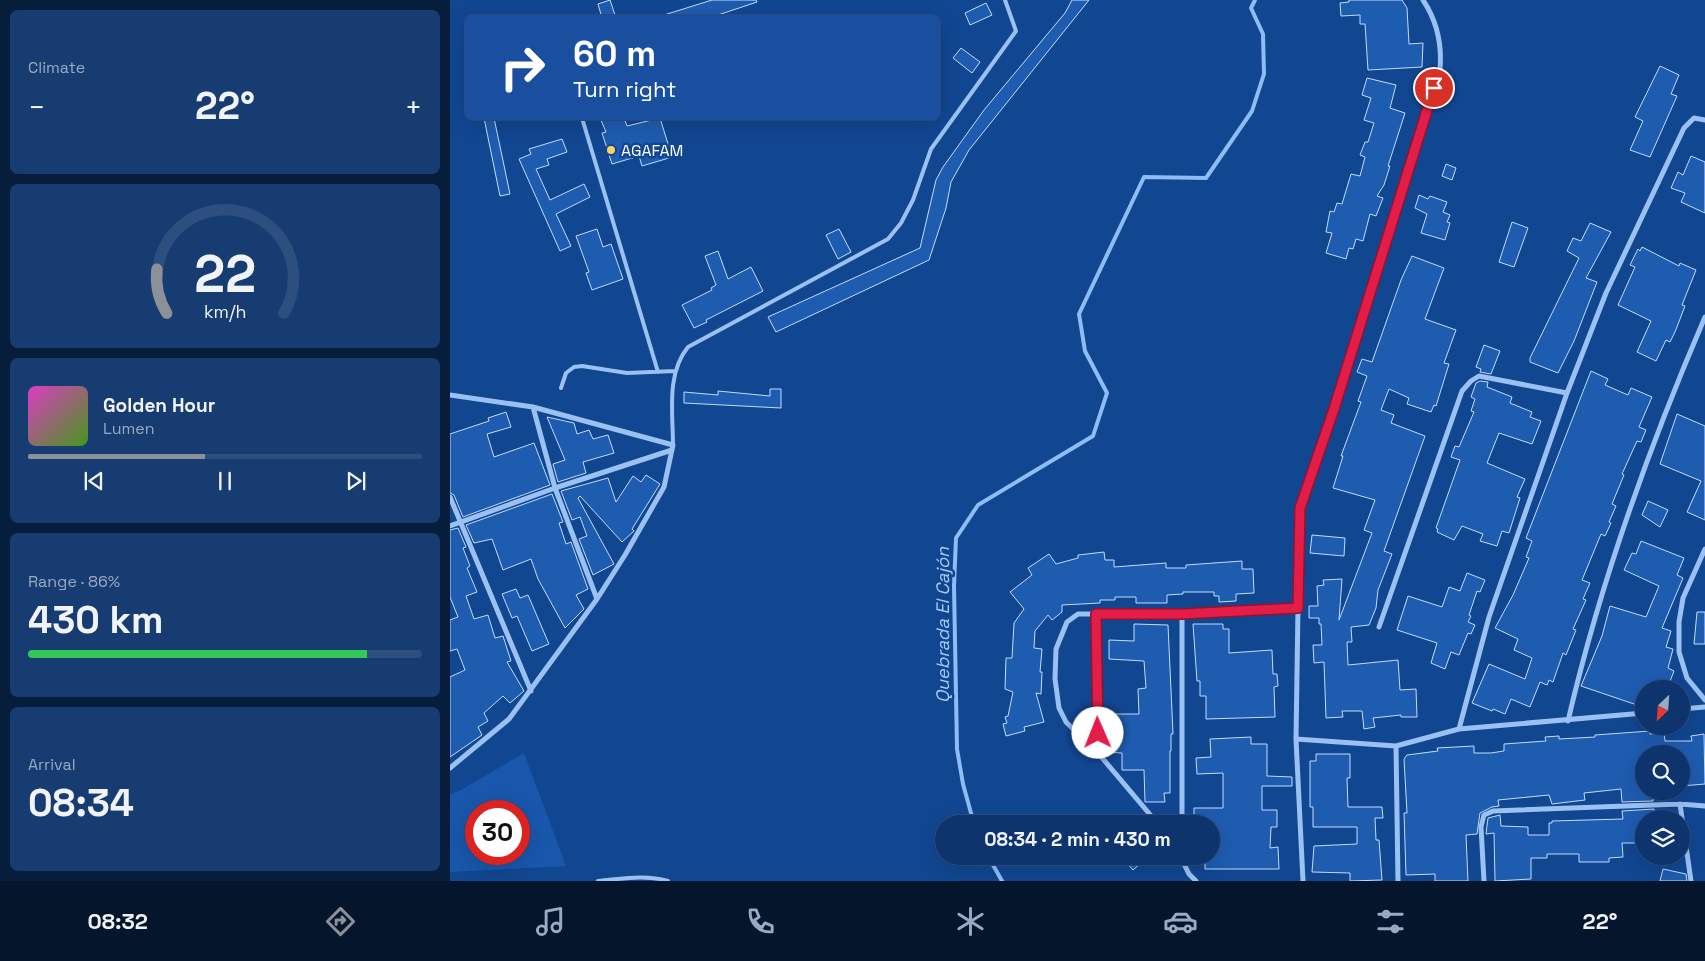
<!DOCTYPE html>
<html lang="en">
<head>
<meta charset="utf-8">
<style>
	body { margin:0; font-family:"Space Grotesk",sans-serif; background:#163c72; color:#f1f3f6; height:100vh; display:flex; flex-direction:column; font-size:19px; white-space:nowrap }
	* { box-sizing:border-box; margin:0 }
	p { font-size:16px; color:#9aaac2 }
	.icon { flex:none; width:28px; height:28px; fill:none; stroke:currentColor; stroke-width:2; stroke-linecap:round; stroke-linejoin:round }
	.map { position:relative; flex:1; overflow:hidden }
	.details { display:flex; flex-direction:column; gap:10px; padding:10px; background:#071d3c; width:450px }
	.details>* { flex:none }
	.hud { position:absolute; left:15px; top:15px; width:475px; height:105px; border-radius:8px; box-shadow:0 5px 20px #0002,0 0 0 1px #2d4f80; background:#1a4fa0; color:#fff; overflow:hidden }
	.needle { width:32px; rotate:205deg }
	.fabs { position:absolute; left:1185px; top:680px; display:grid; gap:10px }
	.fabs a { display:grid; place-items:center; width:55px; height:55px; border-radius:50%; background:#0d346d; box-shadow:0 5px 20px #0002,0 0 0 1px #2d4f80; font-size:25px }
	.speed { position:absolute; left:15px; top:800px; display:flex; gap:10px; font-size:25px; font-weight:700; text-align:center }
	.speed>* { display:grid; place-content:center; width:65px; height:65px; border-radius:50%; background:#0d346d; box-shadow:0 5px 20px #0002,0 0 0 1px #2d4f80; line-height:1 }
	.speed .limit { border:8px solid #d22; background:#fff; color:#111 }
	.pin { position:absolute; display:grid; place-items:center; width:42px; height:42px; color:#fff; margin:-21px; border:2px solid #fff; border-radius:50%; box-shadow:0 1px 5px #0007 }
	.me { position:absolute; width:55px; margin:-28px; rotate:359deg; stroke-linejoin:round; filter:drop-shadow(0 0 4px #0008) }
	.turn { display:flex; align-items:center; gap:18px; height:105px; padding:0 25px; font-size:22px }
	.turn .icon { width:65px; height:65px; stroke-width:2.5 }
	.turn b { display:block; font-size:35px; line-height:42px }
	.big { font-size:38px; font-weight:800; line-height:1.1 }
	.details .widget { flex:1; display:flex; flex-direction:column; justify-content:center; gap:8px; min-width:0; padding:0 18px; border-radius:8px; background:#163c72 }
	.details .dial { align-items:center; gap:0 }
	.dial svg { height:130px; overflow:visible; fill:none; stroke:#2d4f80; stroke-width:7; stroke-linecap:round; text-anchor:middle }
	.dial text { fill:#f1f3f6; stroke:none }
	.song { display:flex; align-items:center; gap:15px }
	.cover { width:60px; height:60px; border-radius:8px; background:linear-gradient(135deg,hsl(310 70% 55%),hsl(100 70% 35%)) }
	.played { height:5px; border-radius:2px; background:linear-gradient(90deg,#8c9099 45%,#2d4f80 45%) }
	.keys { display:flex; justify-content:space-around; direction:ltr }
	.heat { display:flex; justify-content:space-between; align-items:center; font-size:28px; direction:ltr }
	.charge { height:8px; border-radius:4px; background:linear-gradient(90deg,#34c759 86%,#2d4f80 0) }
	.trip { position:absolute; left:485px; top:815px; width:285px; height:50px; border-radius:25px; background:#0d346d; box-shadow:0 5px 20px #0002,0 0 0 1px #2d4f80; font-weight:800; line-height:50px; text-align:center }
	.tab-bar { display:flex; height:80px; justify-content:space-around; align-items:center; background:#05152c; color:#9aaac2 }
	.tab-bar .icon { width:35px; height:35px }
	.tab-bar .selected { color:#8c9099 }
	.tab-bar b { font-size:22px; color:#f1f3f6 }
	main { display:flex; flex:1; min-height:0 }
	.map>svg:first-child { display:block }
	.garden { fill:#1857ab; fill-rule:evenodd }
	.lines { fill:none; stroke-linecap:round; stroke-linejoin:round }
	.stream { stroke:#8dbcf6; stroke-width:4 }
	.building { fill:#1e5cb0; stroke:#c3dcfd }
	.service { stroke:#9bc1f3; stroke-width:4 }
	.minor { stroke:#9bc1f3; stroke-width:5 }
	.route-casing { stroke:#92132f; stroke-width:12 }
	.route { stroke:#e11d48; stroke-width:9 }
	.poi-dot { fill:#ffd45d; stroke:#114691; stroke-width:2 }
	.labels { text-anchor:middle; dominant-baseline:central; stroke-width:5; stroke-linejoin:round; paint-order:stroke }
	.poi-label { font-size:16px; fill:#fff; stroke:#114691; text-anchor:start }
	.water-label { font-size:18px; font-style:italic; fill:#a7cbfa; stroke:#114691 }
</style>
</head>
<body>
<main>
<section class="details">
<div class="widget"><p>Climate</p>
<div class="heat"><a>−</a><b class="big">22°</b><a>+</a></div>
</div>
<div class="widget dial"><svg viewBox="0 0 100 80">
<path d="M14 69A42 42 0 1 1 86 69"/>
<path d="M14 69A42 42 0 0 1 8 42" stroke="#8c9099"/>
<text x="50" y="56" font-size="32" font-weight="700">22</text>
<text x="50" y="72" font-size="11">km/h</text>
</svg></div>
<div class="widget">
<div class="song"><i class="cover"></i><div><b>Golden Hour</b><p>Lumen</p></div></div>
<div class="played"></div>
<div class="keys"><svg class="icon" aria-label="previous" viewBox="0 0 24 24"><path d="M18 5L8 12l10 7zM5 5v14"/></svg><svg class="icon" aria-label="pause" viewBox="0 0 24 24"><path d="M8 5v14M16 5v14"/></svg><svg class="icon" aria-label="next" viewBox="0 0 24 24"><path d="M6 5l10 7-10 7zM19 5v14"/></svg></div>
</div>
<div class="widget"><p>Range · 86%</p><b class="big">430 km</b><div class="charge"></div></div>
<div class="widget"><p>Arrival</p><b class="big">08:34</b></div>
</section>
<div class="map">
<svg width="1255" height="881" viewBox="0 0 1255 881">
	<rect width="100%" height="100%" fill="#114691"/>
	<!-- garden -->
	<path class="garden" d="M74,753L116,866L0,872V794L9,791ZM26,811H69V854H26Z"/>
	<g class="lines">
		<!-- stream -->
		<path class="stream" d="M524,824L513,784L507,749L504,586L506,538L528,505L643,436L657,393L635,351L629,314L694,177L756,178L802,111L814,74L813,34L801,8L805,0
			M538,856L552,881"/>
	</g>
	<!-- building -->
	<path class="building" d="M160,0L166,18H152L148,4Z
		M262,0H306L307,2L259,18H215L214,15Z
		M622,0H639L519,150L501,182L496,208L479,260L326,332L318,317L470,248L486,180L493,167L534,110L615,13Z
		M899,0H952L957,8L959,44L973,43L972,67L918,70L915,24H910V15L891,16L890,3L899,2Z
		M536,3L542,15L520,25L515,13Z
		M511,48L530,62L522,73L503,58Z
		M1210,66L1229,75L1221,94L1227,96L1200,157L1180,150L1193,121L1185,117Z
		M917,78L946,85L940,108L955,113L938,166H940L934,185L927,196L933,198L926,216L920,214L913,241L906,239L903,249L899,248L896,259L876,253L882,233L876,232L880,211L884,212L887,203L892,204L901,174L910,176L915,157L910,155L915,142H918L924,123L914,120L921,98L912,95Z
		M34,118H44L60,194L50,196Z
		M150,118H174L177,126L210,118L219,147L216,148L219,158L192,166L189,156L162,164L152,133L156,132Z
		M112,139L117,152L97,159L99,165L86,169L100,200L134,184L140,197L106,214L121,246L110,251L69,159L81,154L79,149Z
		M1241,156L1255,162V213L1231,202L1235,193L1221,188L1228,172L1233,175Z
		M996,164L1006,168L1002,180L992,176Z
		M969,195L978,199L980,196L997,202L993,212L1000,215L997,222L1000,223L995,240L971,233L977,214L965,208Z
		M1062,222L1078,228L1064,267L1049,262Z
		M1140,223L1161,232L1136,278L1147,282L1124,341L1108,373L1080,362V358L1129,258L1117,251L1123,238L1131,241Z
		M147,229L153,247L161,244L173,279L142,290L136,273L139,272L126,236Z
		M389,229L401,252L388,259L376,235Z
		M1192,247L1229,266L1230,263L1246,270L1232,305L1235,306L1225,332L1220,342L1216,340L1206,361L1187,352L1201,321L1168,305L1185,267L1180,265L1188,249L1190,251Z
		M268,251L278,279L301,267L313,291L256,320L257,322L244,328L232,305L262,290L261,288L266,285L255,256Z
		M962,256L994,268L975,319L1006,330L994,363L999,364L986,406L984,405L981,412L957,404L959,398L939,389L931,410L944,415L941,423L975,436L934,551L942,554L928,590L926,608L919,625L901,627L902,642H897L898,665L948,660L950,690L966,689L967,717H951V715L923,718L925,727L914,729L912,711H892L893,717L876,718L874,662L864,663L863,645H872L871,624H869V618H859V606H868L867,586L874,585L873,580L892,579L889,620L922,533L914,530L925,500L883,488L893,456H891L911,402L908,401L917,376L907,372L912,359L922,362L951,280Z
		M1034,345L1050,351L1041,374L1030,372L1031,369L1026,367Z
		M1141,371L1158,379L1155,385L1178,395L1181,388L1202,397L1189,427L1196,430L1191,442L1187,441L1172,474L1174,475L1162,504L1166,506L1159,522L1161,523L1155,536L1151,534L1132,580L1140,583L1133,599L1136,600L1123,629L1126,630L1116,655L1113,653L1103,682L1099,680L1097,685L1090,682L1080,707L1061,699L1055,714L1043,709L1042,711L1022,703L1039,664L1075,679L1082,658L1064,650L1068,639L1045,628L1063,595L1079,558L1076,557L1082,541L1076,538Z
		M1030,381L1038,382L1037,387L1062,397L1060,403L1082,412L1080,417L1091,421L1082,444L1049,433L1037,463L1075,479L1067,497L1070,498L1059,533L1052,531L1047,546L1030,541L1033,534L1012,526L1004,540L987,532L988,529L986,528L1010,460L1001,457L1005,446L1009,447L1024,412L1021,411L1025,399L1021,397L1026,383Z
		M320,389H331V408L234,403V392L268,395V391L320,396Z
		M56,412L61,427L37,434L44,457L84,443L100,485L13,517L4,495L0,493V434L39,421L38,418Z
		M1227,414L1255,426V520L1237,512L1251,481L1210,464Z
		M97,417L124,423L127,434L139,430L143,439L158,435L164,453L133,462L136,473L108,482L103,464L115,460Z
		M196,475L210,484L182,529L184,531L172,542L130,496L128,498L164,564L143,575L129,539L137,536L130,517L122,520L111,491L158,478L166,502L183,476L191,482Z
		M102,494L113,522L109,523L116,544L121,542L138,589L126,595L134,609L115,628L88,579L81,559L53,570L42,539L24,543L16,525Z
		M1198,501L1218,510L1210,527L1192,515Z
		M8,528L16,547L13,548L20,566L17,568L27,592L16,596L24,619L38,615L45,638L53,636L61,661L57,662L74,691L60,703L53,696L34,713L38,721L28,727L32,735L0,757V677L15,670L7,649L0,651V620L8,617L0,597V530Z
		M862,535L895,538L894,556L860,553Z
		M1191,541L1234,558L1227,575L1233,578L1212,628L1221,631L1216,647L1223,649L1218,668L1224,671L1217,689H1194L1190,706L1131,686L1152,636L1160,606L1196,617L1209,586L1174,570L1182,553L1186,554Z
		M654,552L655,560H664V567L716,563V568H736V565L792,561V569H803L804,593L786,594V601L769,602V596H764V592H733V594L717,595V603H686V597H665V600H650V603L612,605V612L602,620L598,615L585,631L584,648L592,649L590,672H592L591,694L586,693L594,722L574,727L575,731L556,736L553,724L557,723L555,717L558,716L563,692L555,689L556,658H562L564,623L574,609L560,592L582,575L578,568L599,554L606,564L628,558V555Z
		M1017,573L1035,580L1030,592L1027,591L1019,615L1021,616L1018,622L1025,625L1021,634L1018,633L1009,655L1001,652L995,669L981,663L987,643L947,630L958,596L992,607L999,587L1010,591Z
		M66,589L70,598L78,595L99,644L82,651L67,616L62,618L52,594Z
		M1247,612H1255V644H1244Z
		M684,624L718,625L723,734H721V751H720V793H714L715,802H695L694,770H672V753L653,752L652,734L656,735V714H689L688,689L696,688L694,661L659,659V640L684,641Z
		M743,624H773V629H779V653L822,650L823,674H827L828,686L824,687L825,717L756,719V696H750V681H747Z
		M1200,731V734L1214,733L1215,741H1242L1241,736L1254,734L1255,784L1231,786V754H1194V791H1203V801L1172,802L1171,789L1134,793L1135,800L1102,804L1099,795L1048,800L1049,806L1042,807L1030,813L1027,834L1016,835L1018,881H985V874L956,875L954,813H957L954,759L957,755L988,751L987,748L1024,746V753H1041L1054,751V744L1096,741L1095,737L1109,736V739L1145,737V735Z
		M801,737V744H817V776L842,777V786H812V810H827V827H821L820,848L828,847L829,869H755V856H761V824H744V808H773V773L747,774L746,758L761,757L760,739Z
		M866,754H900V778H897L898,807H932L933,818H925L926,840H929L932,880L900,881V873L862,872L864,846L907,844V827H863V807H860V761H866Z
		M1204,809L1205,819H1194V843H1172L1173,857L1159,858V862H1129V854H1097V858H1081V879L1045,881L1044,833L1036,834L1038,818L1050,815L1051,826L1078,827V835H1099V823H1102V821L1173,819L1172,811Z
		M671,856H699L683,870Z
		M1213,869L1236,874L1237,881H1210Z"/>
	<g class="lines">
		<!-- service -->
		<path class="service" d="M132,118L208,372
			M111,388L116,373L124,367L132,366L177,373L225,371
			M223,445C223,413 216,374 238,347L438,239L451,223L463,200L481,149L566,31L555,0
			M148,881C171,879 195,874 218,881"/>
		<!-- minor -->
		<path class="minor" d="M0,395L83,407L223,445L214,487L175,555L147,599L59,719L0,768
			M83,407L105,488L147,599
			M0,497L81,691
			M0,526L105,488L222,450
			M1255,549L1233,598L1229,622V652L1237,678L1255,700
			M848,608L846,739L853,881
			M646,613L648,753
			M929,627L1012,391L1021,381L1029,376L1117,393
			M1231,709L1255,707
			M1118,721C1150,583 1199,447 1255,317
			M1009,729L1039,617L1117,393L1156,293L1234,128L1244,118L1255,120
			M846,739L946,746L1009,729L1194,713
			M946,746L948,881
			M1230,804L1241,881
			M708,824L648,753L616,722L609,708L605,679L606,649L617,622L628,614H732L848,608L850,507L878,428L990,69C992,45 987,21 973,0
			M732,824V614
			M730,856L739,874L746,881
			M1034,881L1031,827L1034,815L1043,811L1230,804L1255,806"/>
	</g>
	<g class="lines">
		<defs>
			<path id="route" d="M648,733L646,614H732L848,608L850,508L884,409L984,88"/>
		</defs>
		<!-- route casing -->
		<use href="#route" class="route-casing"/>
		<!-- route -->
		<use href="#route" class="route"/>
	</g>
	<!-- markers -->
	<circle class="poi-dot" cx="161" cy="150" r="5"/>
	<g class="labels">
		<!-- poi labels -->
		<g class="poi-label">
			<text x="171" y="150">AGAFAM</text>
		</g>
		<!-- water labels -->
		<g class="water-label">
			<text transform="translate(492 625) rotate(-90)">Quebrada El Cajón</text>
		</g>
	</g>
</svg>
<div class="fabs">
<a><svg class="needle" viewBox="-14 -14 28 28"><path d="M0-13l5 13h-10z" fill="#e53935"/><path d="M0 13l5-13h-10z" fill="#9aaac2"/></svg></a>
<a><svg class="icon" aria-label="search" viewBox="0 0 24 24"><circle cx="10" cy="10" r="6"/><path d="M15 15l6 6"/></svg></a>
<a><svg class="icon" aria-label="layers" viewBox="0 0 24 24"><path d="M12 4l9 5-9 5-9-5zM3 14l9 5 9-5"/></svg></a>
</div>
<div class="speed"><div class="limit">30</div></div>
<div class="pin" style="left:984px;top:88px;background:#d93025"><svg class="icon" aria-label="arrive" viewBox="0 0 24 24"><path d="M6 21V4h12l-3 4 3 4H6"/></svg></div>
<svg class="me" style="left:648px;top:733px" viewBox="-20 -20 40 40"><circle r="19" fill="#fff"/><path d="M0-13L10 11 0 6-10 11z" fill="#e11d48"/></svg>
<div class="trip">08:34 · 2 min · 430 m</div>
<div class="hud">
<div class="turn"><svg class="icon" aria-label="right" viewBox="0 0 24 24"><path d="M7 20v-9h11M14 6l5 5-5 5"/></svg><div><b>60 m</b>Turn right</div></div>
</div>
</div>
</main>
<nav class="tab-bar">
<b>08:32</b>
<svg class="icon selected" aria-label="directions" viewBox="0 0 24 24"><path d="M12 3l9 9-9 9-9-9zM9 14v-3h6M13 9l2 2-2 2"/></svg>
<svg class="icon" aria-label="music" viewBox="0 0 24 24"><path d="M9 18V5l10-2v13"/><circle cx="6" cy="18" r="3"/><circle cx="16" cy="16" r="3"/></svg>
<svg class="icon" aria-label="phone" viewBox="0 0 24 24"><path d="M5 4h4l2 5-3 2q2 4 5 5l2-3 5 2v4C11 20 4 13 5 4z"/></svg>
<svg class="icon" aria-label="climate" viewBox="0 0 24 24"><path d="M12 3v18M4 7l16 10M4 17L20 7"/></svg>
<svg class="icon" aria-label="car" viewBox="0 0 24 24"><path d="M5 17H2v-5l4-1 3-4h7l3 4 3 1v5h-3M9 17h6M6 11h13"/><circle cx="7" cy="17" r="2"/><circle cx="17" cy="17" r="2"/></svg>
<svg class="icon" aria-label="filters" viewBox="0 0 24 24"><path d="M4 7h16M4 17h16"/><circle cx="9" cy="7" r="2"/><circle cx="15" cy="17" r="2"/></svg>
<b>22°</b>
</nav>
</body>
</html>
